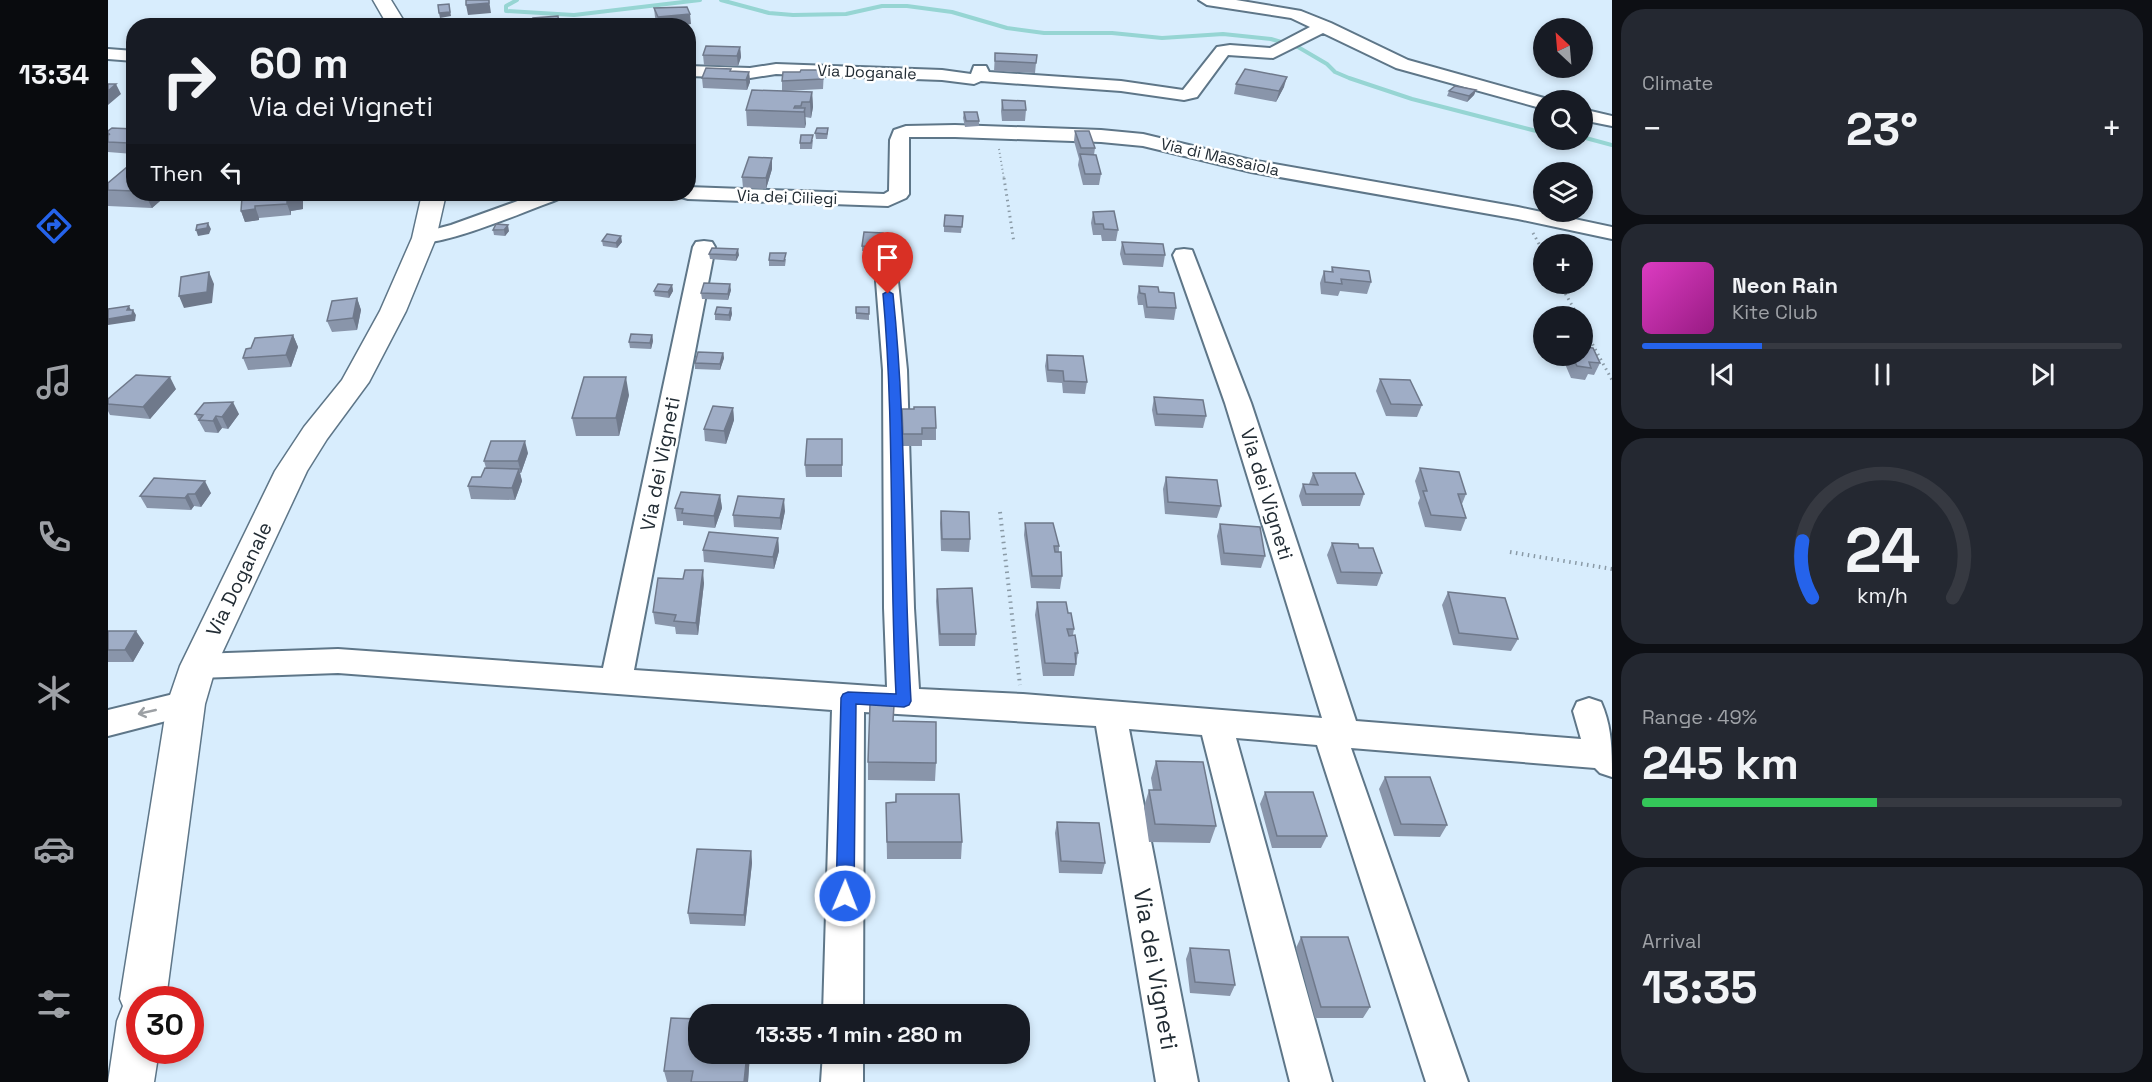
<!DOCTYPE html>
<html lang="en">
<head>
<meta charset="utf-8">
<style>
	body { margin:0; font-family:"Space Grotesk",sans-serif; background:#242831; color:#f1f3f6; height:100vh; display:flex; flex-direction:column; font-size:22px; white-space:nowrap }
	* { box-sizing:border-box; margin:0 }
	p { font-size:20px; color:#9ea1a6 }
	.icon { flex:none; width:33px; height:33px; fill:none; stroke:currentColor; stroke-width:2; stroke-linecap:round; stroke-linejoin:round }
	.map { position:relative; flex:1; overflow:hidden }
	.panel { display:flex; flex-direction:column; gap:9px; padding:9px; background:#0d0f14; width:540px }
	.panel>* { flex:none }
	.top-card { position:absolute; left:18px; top:18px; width:570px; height:183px; border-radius:24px; box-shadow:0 3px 9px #0003; background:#171b24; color:#f1f3f6; overflow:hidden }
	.needle { width:39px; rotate:334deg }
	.controls { position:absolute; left:1425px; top:18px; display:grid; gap:12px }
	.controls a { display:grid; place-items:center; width:60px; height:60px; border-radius:50%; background:#171b24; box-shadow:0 3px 9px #0003; font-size:30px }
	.speed { position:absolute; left:18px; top:986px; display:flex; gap:12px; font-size:30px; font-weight:700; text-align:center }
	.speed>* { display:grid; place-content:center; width:78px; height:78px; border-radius:50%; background:#171b24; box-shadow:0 3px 9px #0003; line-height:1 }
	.speed .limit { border:9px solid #d22; background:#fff; color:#111 }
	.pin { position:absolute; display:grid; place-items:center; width:51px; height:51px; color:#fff; margin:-62px -26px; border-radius:50% 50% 50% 0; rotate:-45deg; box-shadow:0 0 6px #0007 }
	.pin .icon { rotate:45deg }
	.me { position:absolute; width:66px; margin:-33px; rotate:1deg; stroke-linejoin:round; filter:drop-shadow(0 0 4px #0008) }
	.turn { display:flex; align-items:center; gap:21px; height:126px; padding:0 24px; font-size:27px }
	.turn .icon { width:78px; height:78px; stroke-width:2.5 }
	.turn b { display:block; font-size:42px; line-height:51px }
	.then { display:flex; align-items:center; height:57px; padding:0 24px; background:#0003; gap:12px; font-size:22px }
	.big { font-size:45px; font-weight:700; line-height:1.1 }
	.panel .tile { flex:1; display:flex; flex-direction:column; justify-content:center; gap:9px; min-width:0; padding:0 21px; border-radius:24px; background:#242831 }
	.panel .dial { align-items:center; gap:0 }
	.dial svg { height:156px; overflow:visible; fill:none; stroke:#363941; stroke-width:7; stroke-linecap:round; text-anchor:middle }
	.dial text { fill:#f1f3f6; stroke:none }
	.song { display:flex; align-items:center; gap:18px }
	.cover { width:72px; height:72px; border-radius:9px; background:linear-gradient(135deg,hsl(310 70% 55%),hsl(310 70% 35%)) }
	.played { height:6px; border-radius:3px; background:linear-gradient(90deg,#2563eb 25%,#363941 25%) }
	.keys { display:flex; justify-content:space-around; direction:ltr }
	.heat { display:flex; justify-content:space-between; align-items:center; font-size:33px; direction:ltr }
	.charge { height:9px; border-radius:4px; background:linear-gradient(90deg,#34c759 49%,#363941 0) }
	.trip { position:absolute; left:580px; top:1004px; width:342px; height:60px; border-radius:24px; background:#171b24; box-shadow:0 3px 9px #0003; font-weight:700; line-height:60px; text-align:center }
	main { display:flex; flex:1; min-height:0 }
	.tabs { display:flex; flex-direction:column; width:108px; justify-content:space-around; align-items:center; background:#090b0e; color:#9ea1a6 }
	.tabs .icon { width:42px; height:42px }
	.tabs .selected { color:#2563eb }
	.tabs b { font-size:27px; color:#f1f3f6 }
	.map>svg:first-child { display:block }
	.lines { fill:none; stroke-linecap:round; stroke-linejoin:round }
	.stream { stroke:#96d5d3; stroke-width:4 }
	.minor-casing { stroke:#5e7688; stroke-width:4 }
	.major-casing { stroke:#5e7688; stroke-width:3 }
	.path-far2 { stroke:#8a9aa6; stroke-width:2; stroke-dasharray:1 3; stroke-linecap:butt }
	.path-far1 { stroke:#8a9aa6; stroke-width:3; stroke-dasharray:1.5 4; stroke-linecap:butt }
	.path { stroke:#8a9aa6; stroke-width:4; stroke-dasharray:1.5 4.5; stroke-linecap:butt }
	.minor { fill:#fff; fill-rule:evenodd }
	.major { fill:#fff; fill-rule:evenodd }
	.wall { fill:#8995aa }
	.shaded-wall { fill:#6f798b }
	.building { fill:#9fadc6; stroke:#6f798b; stroke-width:1.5 }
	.oneway { stroke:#9ca0a4 }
	.route { fill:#2563eb; stroke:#184099; stroke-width:1.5 }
	.labels { text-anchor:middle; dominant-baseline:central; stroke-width:5; stroke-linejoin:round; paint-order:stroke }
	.far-street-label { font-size:16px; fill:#222c34; stroke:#fff }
	.street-label { font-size:20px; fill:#222c34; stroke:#fff }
	.near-street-label { font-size:24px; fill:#222c34; stroke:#fff }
</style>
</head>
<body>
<main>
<nav class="tabs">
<b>13:34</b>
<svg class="icon selected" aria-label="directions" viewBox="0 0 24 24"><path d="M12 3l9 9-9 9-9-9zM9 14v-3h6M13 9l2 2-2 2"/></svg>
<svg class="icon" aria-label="music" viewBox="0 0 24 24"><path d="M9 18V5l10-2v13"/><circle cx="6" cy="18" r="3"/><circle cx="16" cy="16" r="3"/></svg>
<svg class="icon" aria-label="phone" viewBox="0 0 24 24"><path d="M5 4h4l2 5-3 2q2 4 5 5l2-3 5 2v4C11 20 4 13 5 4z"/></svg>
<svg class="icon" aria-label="climate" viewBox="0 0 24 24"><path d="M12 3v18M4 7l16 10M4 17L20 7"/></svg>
<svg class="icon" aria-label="car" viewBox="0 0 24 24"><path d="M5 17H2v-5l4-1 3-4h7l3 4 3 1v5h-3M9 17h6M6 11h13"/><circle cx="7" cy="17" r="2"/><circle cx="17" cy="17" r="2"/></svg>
<svg class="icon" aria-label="filters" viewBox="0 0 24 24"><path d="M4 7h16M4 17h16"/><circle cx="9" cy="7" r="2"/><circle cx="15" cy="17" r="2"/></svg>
</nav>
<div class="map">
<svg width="1504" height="1082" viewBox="0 0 1504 1082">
	<rect width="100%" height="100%" fill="#d8edfd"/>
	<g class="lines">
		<!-- stream -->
		<path class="stream" d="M409,0L398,6V11L466,15L592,0
			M613,0L661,13L685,15L738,14L774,6H799L844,12L899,28L936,33H1004L1054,38L1115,34L1163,39L1190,47L1219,64L1227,72L1241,78L1304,99L1436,133
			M1474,137L1504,145"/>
		<defs>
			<path id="minor" d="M1091,0H1128L1193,11L1223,23L1300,60L1443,100H1436V109L1288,68L1215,33L1165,58L1120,55L1089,97L1076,100L1013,91L873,81L866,84L834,80L668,74L642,78L580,76V66L642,68L668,64L834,70L863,74L866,66H878L881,72L1013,81L1075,90L1109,47L1122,45L1162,48L1202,27L1183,18L1099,5Z
				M0,49L26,51V61L0,59Z
				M1474,109L1504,116V126L1474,120Z
				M847,125L993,130L1035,134L1143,160L1410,207L1504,227V239L1410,219L1143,172L1035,146L993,142L847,137H801V194L798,198L780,206L580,199L573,197L570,194H580V187L776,194L781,191L782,140L786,130L798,126Z
				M429,194H456L453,198C426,208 332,248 309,242L305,238L309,234L343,225Z
				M596,241L604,242L607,247L526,670L779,687L776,608L775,370L768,281L771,276L779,274L787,276L790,281L799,370L806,608L811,689L915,694L1214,718L1117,403L1065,255L1068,250L1076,249L1084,250L1143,403L1248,721L1473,739L1465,711L1469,702L1481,698L1493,702C1504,727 1504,750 1504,777L1492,773L1487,768L1243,748L1360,1082H1318L1209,745L1128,738L1224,1082H1182L1094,735L1021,729L1090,1082H1048L988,726L756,712L755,1014H715L724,710L230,673L90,678L79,675L74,666L79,657L90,654L230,649L495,668L585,247L588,242Z
				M78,691L89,695L94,704L89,713L0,736V710Z
				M715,1053H755V1082H713Z"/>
			<path id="major" d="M265,0H283L299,26H280Z
				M314,194H338L328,238L298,311L261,382L219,439L199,471L108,666L97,704L58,999H32V1050H51L46,1082H0L9,1021L15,1006L12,999L59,704L72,666L167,471L196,427L234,380L272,311L304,238Z"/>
		</defs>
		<!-- minor casing -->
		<use href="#minor" class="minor-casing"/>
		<!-- major casing -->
		<use href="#major" class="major-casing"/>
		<!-- path-far2 -->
		<path class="path-far2" d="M891,149L896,179"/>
		<!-- path-far1 -->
		<path class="path-far1" d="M896,178L906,243
			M1425,233L1436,253
			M1452,284L1470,316
			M1474,325L1504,380"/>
		<!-- path -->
		<path class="path" d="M892,512L912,685
			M1402,552L1504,569"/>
		<!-- minor -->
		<use href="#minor" class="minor"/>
		<!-- major -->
		<use href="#major" class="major"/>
	</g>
	<!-- wall -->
	<path class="wall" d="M546,8L583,24L567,26H550L547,17Z
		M632,47L633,57L630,66L596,65L595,55Z
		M887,53L928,63L927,73L886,71Z
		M623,69V71L641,72L642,82L639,90L595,88L594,78Z
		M716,70L715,89L676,91L704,92L705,107L703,118L697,117V128L639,126L638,110L674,91V81L692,72Z
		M1128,84L1176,87L1168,102L1126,94Z
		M1368,90L1366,95L1359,102L1339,96L1341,91Z
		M894,100L918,110L917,121H894L893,111Z
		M856,112L871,121V126L857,127L855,118Z
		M26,129L25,154L0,152V131Z
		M967,131L987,148L986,155L993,174L991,185H975L970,165L971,159L966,141Z
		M707,133H720L719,139H708Z
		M705,140L704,149H692V143Z
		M26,167V194H60L44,208L0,206V183Z
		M664,169L658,189L635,188L634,177Z
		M151,194H193L195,199V209L183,211V215L151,218V220L137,222L133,211Z
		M985,212L1010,230L1008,241H994L993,235H985L983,223Z
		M855,216L853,233L836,232V226Z
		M385,230L401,231L397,236L386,235Z
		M775,239L773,252L754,251V246Z
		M494,241L514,242L509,248L495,246Z
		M1014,242L1057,255L1055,267L1015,265L1012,254Z
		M601,254L631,255L628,261L602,259Z
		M678,259L677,266H661V260Z
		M1224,267L1263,282L1259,294L1232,291L1230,296L1213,294L1212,283L1216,271L1223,272Z
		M564,285L565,291L561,298L547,296L546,291Z
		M1031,286L1068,308L1066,320L1037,318L1035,305H1030L1029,297Z
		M623,290L620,300L594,299L593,293Z
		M249,298L253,310L249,330L224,332L219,321Z
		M748,307H761V320L748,319Z
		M623,308L624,314L622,321L607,320V314Z
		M185,335L190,347L183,367L140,370L135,358Z
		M544,335L545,341L543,349L522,348L521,342Z
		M615,353L616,358L612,370L587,369V363Z
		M939,355L979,382L977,394L955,393L954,383L939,382L937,366Z
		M1455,356H1474L1492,363L1486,375L1480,374L1477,380L1463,378L1454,357Z
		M1272,379L1314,405L1309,417L1278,416L1268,391Z
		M68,389L42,419L2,415L0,411V399Z
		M521,395L511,436H468L464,418Z
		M1046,397L1098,416L1095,428L1047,426L1044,410Z
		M625,408L626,420L618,444L597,441L596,429Z
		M794,409L828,428V440H814V446H794Z
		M87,414H131L120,429L114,428L110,433L97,432Z
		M734,439V477H698L697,465Z
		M420,453L413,473H412L414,481L407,500L363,499L360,486L373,477L378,468L376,461Z
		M1312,468L1358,494L1354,504L1358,518L1353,531L1317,527L1310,503L1312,498L1307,481Z
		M1205,473L1256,494L1252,506H1194L1191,496L1195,484H1201Z
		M1058,477L1113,506L1109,518L1057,514L1055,489Z
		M103,493L93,507L86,506L83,510L39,508L32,496Z
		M612,495L614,508L607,528L575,525V521H569L567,508Z
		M677,511L673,530L626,527L625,515Z
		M833,511L862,539L861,552L833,551L832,523Z
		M917,523L951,546V552L954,576L952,589L923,588L916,535Z
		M1112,524L1157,556L1153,568L1113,565L1109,536Z
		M670,538L671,551L666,569L596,562L595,550Z
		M1224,543L1251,548L1274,573L1269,586L1229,584L1219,555Z
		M596,583L590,635L568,634L567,627L547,624L545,612Z
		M829,589L868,634L867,646H831L828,601Z
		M1340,592L1410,639L1403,651L1345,645L1334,605Z
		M929,602L960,613L966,629L965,635L970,653L966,676H935L927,615Z
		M0,631L36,643L25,662H0Z
		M1048,761L1108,826L1102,843L1041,842L1036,807L1041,790H1045L1043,778Z
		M760,762L828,763L827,781L760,780Z
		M1277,777L1339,825L1332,837L1286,836L1271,789Z
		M1157,792L1219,836L1213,848H1164L1152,804Z
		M788,794L854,842L853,859H779L778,803L787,802Z
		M949,822L997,863L994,874L951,873L947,833Z
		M643,851L644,863L637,926L582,924L580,913Z
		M1193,937L1262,1007L1255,1018H1207L1188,948Z
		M1082,948L1127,985L1122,996L1082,993L1078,959Z
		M591,1053H642L640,1082H559L556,1071Z"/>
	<!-- shaded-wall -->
	<path class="shaded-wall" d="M381,0L383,13L360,15L358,5Z
		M341,4L343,16L332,18L331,13Z
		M582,14L583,24L567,26H551L550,17Z
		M632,47L633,57L630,66L629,56Z
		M641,72L642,82L639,90L638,80Z
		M1179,77L1176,87L1168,102L1171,91Z
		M8,84L13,94L0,105V91Z
		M1368,90L1366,95L1359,102L1361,96Z
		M704,92L705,107L703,118L702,102Z
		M697,108L698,124L697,128L696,112Z
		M26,139V153L21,143Z
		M664,158V169L658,189V178Z
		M37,194H60L44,208Z
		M191,194H193L195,199V209L183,211V215L179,204V200Z
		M147,206L151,218V220L137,222L133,211Z
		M100,223L103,229L101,234L90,236L88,230Z
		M400,225L401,231L397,236L396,230Z
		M513,236L514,242L509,248L508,243Z
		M630,249L631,255L628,261V255Z
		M101,272L106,284L104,303L76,308L71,296Z
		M622,284L623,290L620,300V294Z
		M564,285L565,291L561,298L560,292Z
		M249,298L253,310L249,330L245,318Z
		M21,306L24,312L25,310L28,315L27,321L0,325V319L19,310Z
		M623,308L624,314L622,321L621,315Z
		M185,335L190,347L183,367L178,355Z
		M544,335L545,341L543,349L542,343Z
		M615,353L616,358L612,370V364Z
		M62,377L68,389L42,419L35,407Z
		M518,377L521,395L511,436L508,418Z
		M125,402L131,414L120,429L114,417Z
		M625,408L626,420L618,444L616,431Z
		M108,416L114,428L110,433L105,421Z
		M417,441L420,453L413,473L410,461Z
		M411,469L414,481L407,500L404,488Z
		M97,481L103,493L93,507L87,494Z
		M80,494L86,506L83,510L77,498Z
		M612,495L614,508L607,528L606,516Z
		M676,499L677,511L673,530L672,518Z
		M670,538L671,551L666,569L665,557Z
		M595,570L596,583L590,635L588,623Z
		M28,631L36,643L25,662L17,650Z
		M643,851L644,863L637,926L636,915Z
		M639,1053H642L640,1082H636Z"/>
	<!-- building -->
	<path class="building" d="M358,0H381V3L358,5Z
		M341,4L342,12L331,13L330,5Z
		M579,7L582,14L550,17L546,8Z
		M450,16L451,26H426L425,18Z
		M598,46L632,47L629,56L595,55Z
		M887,53L929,55L928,63L887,61Z
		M598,68L623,69L622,71L641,72L638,80L594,78Z
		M1137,69L1179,77L1171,91L1128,84Z
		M693,70H716L715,79L674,81L675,72H692Z
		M0,84H8L0,91Z
		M1347,86L1368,90L1361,96L1341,91Z
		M644,90L704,92L702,102H694L693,106H687L686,108H697L696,112L638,110Z
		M894,100L917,101L918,110H895Z
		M856,112H869L871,121H858Z
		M4,128L26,129V139L21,143L0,142V135L2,134H0V131Z
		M709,128H720L719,134L707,133Z
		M967,131H981L987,148H973Z
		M693,135H705L703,143H692Z
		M972,154L988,155L993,174H977Z
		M641,157L664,158L658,178L634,177Z
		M19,167H26V191L0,190V183Z
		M151,194H191V198L179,200V204L147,206V209L133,211L134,197Z
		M1006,211L1010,230L996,229L995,224H987L985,212Z
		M837,215L855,216L854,227L836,226Z
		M100,223L99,228L88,230L89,225Z
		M388,224L400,225L396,230H385Z
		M756,232L775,233L773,247L754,246Z
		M499,234L513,236L508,243L494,241Z
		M1014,242L1055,244L1057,255L1017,254Z
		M604,248L630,249L628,255L601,254Z
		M662,253H678L676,261L661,260Z
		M1224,267L1261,271L1263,282L1233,279L1234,284L1217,282L1216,271L1225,272Z
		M101,272L99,292L71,296L73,277Z
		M596,283L622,284L620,294L593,293Z
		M550,284L564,285L560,292L546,291Z
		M1031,286L1050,287L1051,292L1066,293L1068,308L1039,307L1037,294L1032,293Z
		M249,298L245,318L219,321L224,301Z
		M21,306L19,310H25L24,315L0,319V309Z
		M609,307L623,308L621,315L607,314Z
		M748,307H761V314L748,313Z
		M523,334L544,335L542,343L521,342Z
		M185,335L178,355L135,358L138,349L143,348L147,338Z
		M1474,347L1485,348L1492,363L1481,362L1483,368L1469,366L1464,356H1474Z
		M590,352L615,353L612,364L587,363Z
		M939,355L975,356L979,382L956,381L955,371L940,370Z
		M28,375L62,377L35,407L0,404V399Z
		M476,377H518L508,418H464Z
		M1272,379L1302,380L1314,405L1283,404Z
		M1046,397L1095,400L1098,416L1049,414Z
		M125,402L114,417L108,416L105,421L91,420L95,415L87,414L96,403Z
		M605,406L625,408L616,431L596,429Z
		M806,407H827L828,428H814V434H795L794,409H806Z
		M699,439H734V465H697Z
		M383,441H417L410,461H376Z
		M377,468L411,469L404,488L360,486L364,477H373Z
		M1312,468L1351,472L1358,494H1350L1358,518L1323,515L1315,491H1319Z
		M1205,473H1247L1256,494H1198L1195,484L1210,485Z
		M1058,477L1109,480L1113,506L1060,502Z
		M46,478L97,481L87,494H80L77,498L32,496Z
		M573,492L612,495L606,516L574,513L575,509L567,508Z
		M630,496L676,499L672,518L625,515Z
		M833,511L861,512L862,539H834Z
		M917,523H945L951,546H946L947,552H953L954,576H924Z
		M1112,524L1152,527L1157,556L1116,553Z
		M601,532L670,538L665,557L595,550Z
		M1224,543L1250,544L1251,548H1265L1274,573L1233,572Z
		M577,570H595L588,623L566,621L568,615L545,612L550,578L575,579Z
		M864,588L868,634H832L829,589Z
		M1340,592L1397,598L1410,639L1351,633Z
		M929,602H958L960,613H963L966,629H959L961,636L967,635L970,653H967L968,664L937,663Z
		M0,631H28L17,650H0Z
		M762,704L786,705L785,721L828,722V763L760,762Z
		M1048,761L1095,762L1108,826L1047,824L1041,790H1053Z
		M1277,777H1322L1339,825L1293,824Z
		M1157,792H1205L1219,836H1169Z
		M788,794H851L854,842H779L778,803L788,802Z
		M949,822L991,823L997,863L953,861Z
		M589,849L643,851L636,915L580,913Z
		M1193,937H1240L1262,1007H1213Z
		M1082,948L1121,950L1127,985L1087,982Z
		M563,1018L591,1019V1053H639L636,1082H583L585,1071H556Z"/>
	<!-- one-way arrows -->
	<defs><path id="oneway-shaft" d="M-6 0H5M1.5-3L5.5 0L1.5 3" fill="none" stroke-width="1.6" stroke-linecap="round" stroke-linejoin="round" transform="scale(1.5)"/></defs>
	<use class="oneway" href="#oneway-shaft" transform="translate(39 712) rotate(167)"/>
	<!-- route -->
	<path class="route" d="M780,291L785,294C799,429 795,565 803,701L801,705L796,707L748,704L746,896L744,901L737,904L731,901L728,896L733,698L735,694L740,692L788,694C781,561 787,427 775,294Z"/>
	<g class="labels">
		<!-- far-street labels -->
		<g class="far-street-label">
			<text transform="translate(759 72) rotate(2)">Via Doganale</text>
			<text transform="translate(1112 157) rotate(13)">Via di Massaiola</text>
			<text transform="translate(679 197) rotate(2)">Via dei Ciliegi</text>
		</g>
		<!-- street labels -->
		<g class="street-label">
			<text transform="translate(552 464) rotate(-79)">Via dei Vigneti</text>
			<text transform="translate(1159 494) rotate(73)">Via dei Vigneti</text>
			<text transform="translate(131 579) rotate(-64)">Via Doganale</text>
		</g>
		<!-- near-street labels -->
		<g class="near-street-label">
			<text transform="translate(1048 969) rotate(80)">Via dei Vigneti</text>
		</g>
	</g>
</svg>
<div class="controls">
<a><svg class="needle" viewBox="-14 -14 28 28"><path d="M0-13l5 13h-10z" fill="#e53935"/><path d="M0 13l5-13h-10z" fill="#9ea1a6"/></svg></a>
<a><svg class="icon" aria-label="search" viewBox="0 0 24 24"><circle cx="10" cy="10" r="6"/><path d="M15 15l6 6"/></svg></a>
<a><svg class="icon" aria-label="layers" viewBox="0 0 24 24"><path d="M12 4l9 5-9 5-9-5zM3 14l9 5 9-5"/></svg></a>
<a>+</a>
<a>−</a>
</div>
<div class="speed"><div class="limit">30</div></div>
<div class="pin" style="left:780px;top:294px;background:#d93025"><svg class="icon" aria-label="arrive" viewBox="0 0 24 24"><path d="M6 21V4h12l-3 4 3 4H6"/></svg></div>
<svg class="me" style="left:737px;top:896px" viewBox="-20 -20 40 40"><circle r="17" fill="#2563eb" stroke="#fff" stroke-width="3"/><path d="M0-11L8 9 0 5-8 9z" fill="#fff"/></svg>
<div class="trip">13:35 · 1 min · 280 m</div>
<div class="top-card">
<div class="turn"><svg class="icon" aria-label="right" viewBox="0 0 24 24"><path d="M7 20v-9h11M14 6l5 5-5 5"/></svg><div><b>60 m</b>Via dei Vigneti</div></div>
<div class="then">Then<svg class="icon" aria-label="left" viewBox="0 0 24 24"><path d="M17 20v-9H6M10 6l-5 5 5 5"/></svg></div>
</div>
</div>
<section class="panel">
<div class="tile"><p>Climate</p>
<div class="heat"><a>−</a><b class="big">23°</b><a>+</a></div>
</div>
<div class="tile">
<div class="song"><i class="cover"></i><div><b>Neon Rain</b><p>Kite Club</p></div></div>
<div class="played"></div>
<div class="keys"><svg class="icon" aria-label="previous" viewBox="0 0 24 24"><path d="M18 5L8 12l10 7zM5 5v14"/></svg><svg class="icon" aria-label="pause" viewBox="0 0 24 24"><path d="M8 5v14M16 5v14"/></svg><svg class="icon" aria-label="next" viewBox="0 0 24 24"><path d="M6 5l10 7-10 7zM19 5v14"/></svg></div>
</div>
<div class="tile dial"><svg viewBox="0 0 100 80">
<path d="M14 69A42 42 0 1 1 86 69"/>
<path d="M14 69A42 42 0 0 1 9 40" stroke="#2563eb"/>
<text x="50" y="56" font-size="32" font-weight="700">24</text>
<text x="50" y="72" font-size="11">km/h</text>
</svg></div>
<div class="tile"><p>Range · 49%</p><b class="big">245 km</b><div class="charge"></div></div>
<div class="tile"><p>Arrival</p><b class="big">13:35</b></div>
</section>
</main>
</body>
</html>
